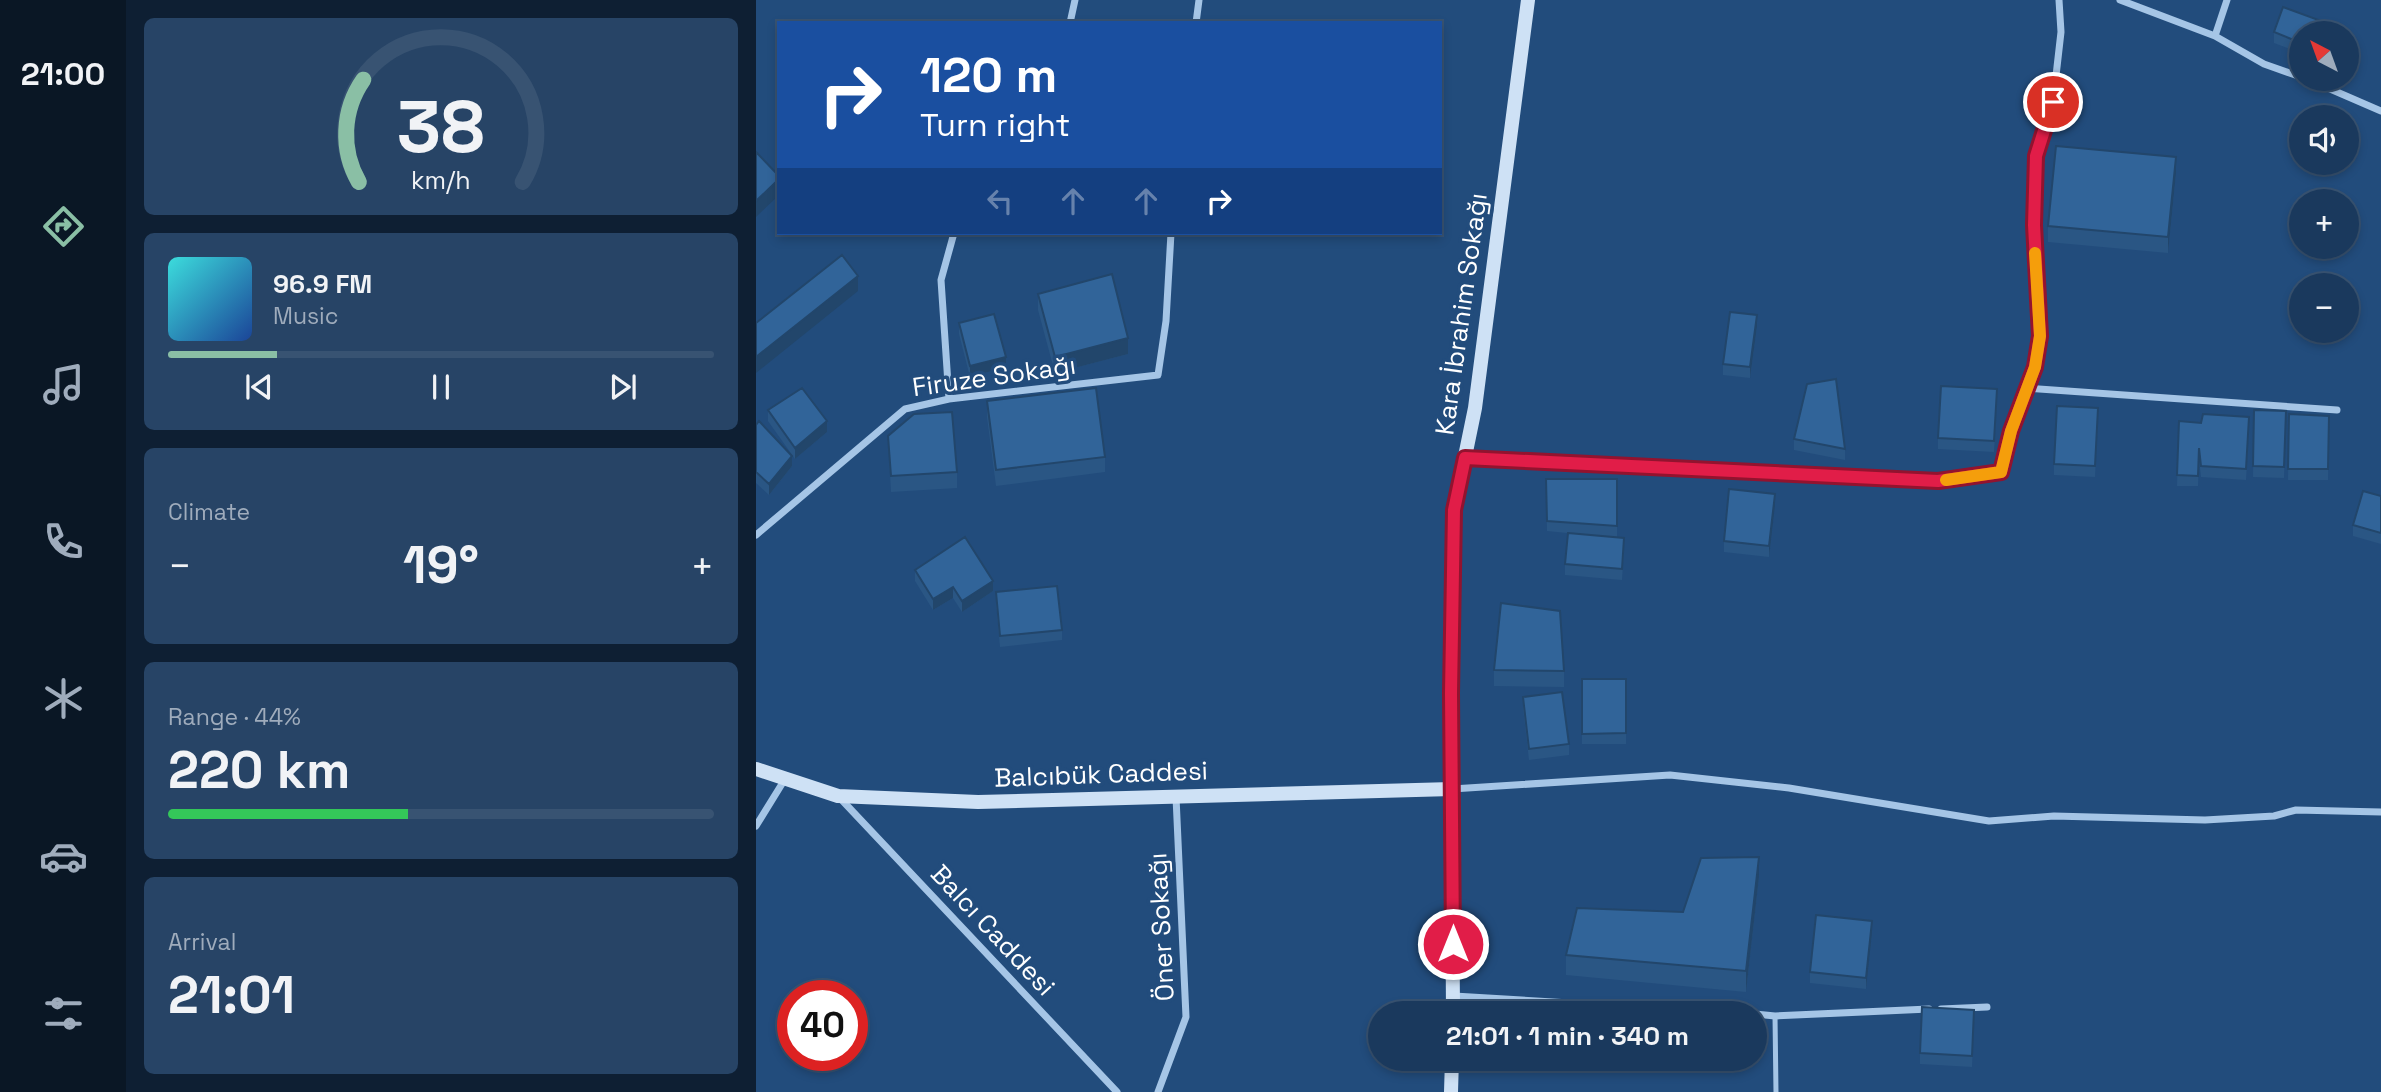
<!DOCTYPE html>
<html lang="en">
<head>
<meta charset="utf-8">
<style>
	body { margin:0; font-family:"Space Grotesk",sans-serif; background:#274466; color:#f1f3f6; height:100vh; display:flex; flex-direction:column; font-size:26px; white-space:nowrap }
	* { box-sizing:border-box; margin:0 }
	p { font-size:23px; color:#9facbc }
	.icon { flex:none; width:38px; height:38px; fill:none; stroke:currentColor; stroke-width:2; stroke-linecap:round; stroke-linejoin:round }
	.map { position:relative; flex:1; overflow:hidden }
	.panel { display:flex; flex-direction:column; gap:18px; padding:18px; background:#0e1f33; width:630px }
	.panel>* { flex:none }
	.banner { position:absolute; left:21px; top:21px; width:665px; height:214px; border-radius:0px; box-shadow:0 4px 10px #0003,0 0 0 2px #385372; background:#1a4fa0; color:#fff; overflow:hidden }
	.needle { width:46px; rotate:319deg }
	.controls { position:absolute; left:1533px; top:21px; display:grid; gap:14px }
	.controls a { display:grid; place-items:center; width:70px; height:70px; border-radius:50%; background:#1a395d; box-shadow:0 4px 10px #0003,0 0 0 2px #385372; font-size:35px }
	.speed { position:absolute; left:21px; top:980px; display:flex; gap:14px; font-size:35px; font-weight:700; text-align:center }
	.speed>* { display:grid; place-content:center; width:91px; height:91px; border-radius:50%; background:#1a395d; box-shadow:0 4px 10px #0003,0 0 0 2px #385372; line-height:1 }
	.speed .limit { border:10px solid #d22; background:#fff; color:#111 }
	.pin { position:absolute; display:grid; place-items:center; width:60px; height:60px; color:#fff; margin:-30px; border:4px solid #fff; border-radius:50%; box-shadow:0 2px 7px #0007 }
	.me { position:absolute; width:77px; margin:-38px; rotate:0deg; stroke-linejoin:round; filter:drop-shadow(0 0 5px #0008) }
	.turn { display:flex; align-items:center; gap:24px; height:147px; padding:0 28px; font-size:32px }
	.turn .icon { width:91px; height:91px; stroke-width:2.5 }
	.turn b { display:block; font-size:49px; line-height:60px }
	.lanes { display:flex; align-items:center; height:66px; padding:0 28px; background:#0003; justify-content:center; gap:35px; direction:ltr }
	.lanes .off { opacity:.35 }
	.big { font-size:52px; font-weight:700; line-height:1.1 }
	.panel .tile { flex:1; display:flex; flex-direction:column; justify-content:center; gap:10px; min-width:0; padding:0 24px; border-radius:10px; background:#274466 }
	.panel .dial { align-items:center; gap:0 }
	.dial svg { height:182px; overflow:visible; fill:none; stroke:#385372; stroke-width:7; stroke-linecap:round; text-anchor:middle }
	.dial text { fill:#f1f3f6; stroke:none }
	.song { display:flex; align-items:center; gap:21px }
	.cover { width:84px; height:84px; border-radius:10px; background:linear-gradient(135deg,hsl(180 70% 55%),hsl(220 70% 35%)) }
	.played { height:7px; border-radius:4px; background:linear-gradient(90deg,#8abfa5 20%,#385372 20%) }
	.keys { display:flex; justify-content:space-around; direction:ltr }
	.heat { display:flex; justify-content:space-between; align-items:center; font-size:38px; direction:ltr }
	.charge { height:10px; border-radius:5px; background:linear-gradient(90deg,#34c759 44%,#385372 0) }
	.trip { position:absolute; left:612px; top:1001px; width:399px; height:70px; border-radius:35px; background:#1a395d; box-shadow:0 4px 10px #0003,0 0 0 2px #385372; font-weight:700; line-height:70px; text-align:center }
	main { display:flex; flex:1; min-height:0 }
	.menu { display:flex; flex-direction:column; width:126px; justify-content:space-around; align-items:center; background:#0a1725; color:#9facbc }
	.menu .icon { width:49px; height:49px }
	.menu .on { color:#8abfa5 }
	.menu b { font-size:32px; color:#f1f3f6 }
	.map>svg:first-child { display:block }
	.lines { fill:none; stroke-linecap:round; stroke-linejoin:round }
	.lane { stroke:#a5c5e6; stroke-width:5 }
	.street { stroke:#a5c5e6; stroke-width:7 }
	.secondary { stroke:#cee1f5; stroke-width:14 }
	.wall { fill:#2a5684 }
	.shaded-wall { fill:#22466b }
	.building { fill:#316499; stroke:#22466b; stroke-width:2 }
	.route-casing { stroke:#92132f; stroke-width:18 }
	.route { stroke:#e11d48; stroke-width:12 }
	.slow { stroke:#f59e0b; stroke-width:12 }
	.labels { text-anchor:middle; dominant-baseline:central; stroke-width:7; stroke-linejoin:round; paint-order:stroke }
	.street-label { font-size:26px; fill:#fff; stroke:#224c7c }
</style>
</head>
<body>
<main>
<nav class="menu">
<b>21:00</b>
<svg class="icon on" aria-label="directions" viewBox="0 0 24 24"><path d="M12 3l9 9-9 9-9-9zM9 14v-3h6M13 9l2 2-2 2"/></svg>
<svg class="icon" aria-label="music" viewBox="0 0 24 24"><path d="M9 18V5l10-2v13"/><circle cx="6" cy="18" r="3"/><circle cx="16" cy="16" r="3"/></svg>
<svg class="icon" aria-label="phone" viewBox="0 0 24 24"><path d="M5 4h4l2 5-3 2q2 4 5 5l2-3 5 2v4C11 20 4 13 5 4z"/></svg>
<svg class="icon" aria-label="climate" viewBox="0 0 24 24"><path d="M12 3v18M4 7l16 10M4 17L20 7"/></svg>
<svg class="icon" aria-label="car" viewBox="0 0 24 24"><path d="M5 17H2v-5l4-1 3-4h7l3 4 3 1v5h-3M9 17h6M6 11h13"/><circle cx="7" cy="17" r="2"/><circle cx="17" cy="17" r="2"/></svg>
<svg class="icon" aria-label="filters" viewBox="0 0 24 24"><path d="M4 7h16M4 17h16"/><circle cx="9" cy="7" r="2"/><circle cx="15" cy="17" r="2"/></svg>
</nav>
<section class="panel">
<div class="tile dial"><svg viewBox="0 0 100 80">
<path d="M14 69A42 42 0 1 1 86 69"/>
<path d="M14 69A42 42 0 0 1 16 24" stroke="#8abfa5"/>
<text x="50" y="56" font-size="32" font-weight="700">38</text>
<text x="50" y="72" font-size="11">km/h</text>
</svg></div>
<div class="tile">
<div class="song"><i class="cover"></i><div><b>96.9 FM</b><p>Music</p></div></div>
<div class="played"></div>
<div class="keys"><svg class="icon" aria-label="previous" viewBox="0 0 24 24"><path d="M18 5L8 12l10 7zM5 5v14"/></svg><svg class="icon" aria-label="pause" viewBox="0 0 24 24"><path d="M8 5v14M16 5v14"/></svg><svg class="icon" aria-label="next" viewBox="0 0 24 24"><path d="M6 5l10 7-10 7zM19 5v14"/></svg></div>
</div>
<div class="tile"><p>Climate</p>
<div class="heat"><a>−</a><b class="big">19°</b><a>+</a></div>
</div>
<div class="tile"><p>Range · 44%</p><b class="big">220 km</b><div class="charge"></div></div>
<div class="tile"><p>Arrival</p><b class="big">21:01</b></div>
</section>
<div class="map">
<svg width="1625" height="1092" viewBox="0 0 1625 1092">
	<rect width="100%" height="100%" fill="#224c7c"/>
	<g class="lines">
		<!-- lane -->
		<path class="lane" d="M1019,1016L1020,1092"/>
		<!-- street -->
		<path class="street" d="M1364,0L1459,36L1508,64L1545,77
			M314,23L319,0
			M440,23L443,0
			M1459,36L1471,0
			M1551,79L1625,111
			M1270,388L1581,410
			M193,399L185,280L198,233
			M709,458L1182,481L1245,472L1255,431L1279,367L1284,336L1278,225L1280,156L1297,102L1305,32L1303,0
			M0,535L149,409L193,399L402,375L410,321L415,233
			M696,789L914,775L1033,788L1233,821L1298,816L1449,820L1518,816L1540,810L1625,812
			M83,797L361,1092
			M0,826L29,779
			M698,996L981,1013
			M1185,1009L1231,1007
			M999,1014L1019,1016L1173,1009
			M402,1092L430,1017L420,797"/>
		<!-- secondary -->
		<path class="secondary" d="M0,769L82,796L222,802L696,789
			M697,1013L695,693L698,510L719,408L772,0
			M695,1092L696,1059"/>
	</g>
	<!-- wall -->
	<path class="wall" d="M1568,22V33H1545V53L1518,43V32Z
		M1420,173L1412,253L1292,242V226Z
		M282,294L372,354L299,373L282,310Z
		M203,323L250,367L214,377L203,334Z
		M1001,326L994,378L967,375V364Z
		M1241,400L1238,452L1182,449V438Z
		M231,401L349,457V472L240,486L231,417Z
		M12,410L71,432L39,459L12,421Z
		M1498,410L1530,411L1528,478L1497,477Z
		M1533,414L1573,416L1572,480H1532Z
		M1342,419L1339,477L1298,475V464Z
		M1423,421L1493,428L1490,480L1445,477L1443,458L1442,486H1421Z
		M0,425L36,466L13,495L0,483Z
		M132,436L201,472V488L135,492Z
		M1038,439L1089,449V460L1038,450Z
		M790,479H861V537L868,548L866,580L809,575V564L831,535L791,531Z
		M1625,496V544L1597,536V525Z
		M1019,505L1013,557L968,552V541Z
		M159,570L237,591L206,612L197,598L177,610L159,581Z
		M240,592L306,630V640L244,647L240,603Z
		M738,670L808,671V687L738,686Z
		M826,679H870V744H826Z
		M767,697L813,744V755L773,760L767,708Z
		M1003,877L990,992L810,975V955L927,912Z
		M1116,932L1110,989L1054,983V972Z
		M1218,1020L1216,1067L1164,1064V1053Z"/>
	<!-- shaded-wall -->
	<path class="shaded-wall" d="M1568,22V33H1564Z
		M1420,157V173L1412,253V237Z
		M23,179V195L0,217V201Z
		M102,276V291L0,373V357Z
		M1001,315V326L994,378V367Z
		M372,338V354L299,373V357Z
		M250,357V367L214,377V366Z
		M71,421V432L39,459V448Z
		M36,456V466L13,495V484Z
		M1019,494V505L1013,557V546Z
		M237,581V591L206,612V601Z
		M197,587V598L177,610V599Z
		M1003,857V877L990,992V971Z
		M1116,921V932L1110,989V978Z"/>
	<!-- building -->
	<path class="building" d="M1527,7L1568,22L1564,33H1545V43L1518,32Z
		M1300,146L1420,157L1412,237L1292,226Z
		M0,152L23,176V179L0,201Z
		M86,255L102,276L0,357V323Z
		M356,274L372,338L299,357L282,294Z
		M974,312L1001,315L994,367L967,364Z
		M238,314L250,357L214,366L203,323Z
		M1080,379L1089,449L1038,439L1051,384Z
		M1185,386L1241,389L1238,441L1182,438Z
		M46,388L71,421L39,448L12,410Z
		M340,388L349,457L240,470L231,401Z
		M1301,406L1342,408L1339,466L1298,464Z
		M1498,410L1530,411L1528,467L1497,466Z
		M196,412L201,472L135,476L132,436L158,414Z
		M1447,414L1493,417L1490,469L1445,466L1443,448L1442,476L1421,475L1423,421L1445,423Z
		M1533,414L1573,416L1572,469H1532Z
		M3,421L36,456L13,484L0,472V425Z
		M790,479H861V526L791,521Z
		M973,489L1019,494L1013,546L968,541Z
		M1607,491L1625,496V533L1597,525Z
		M812,533L868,538L866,569L809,564Z
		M209,537L237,581L206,601L197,587L177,599L159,570Z
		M301,586L306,630L244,636L240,592Z
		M745,603L804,611L808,671L738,670Z
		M826,679H870V733L826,734Z
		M806,692L813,744L773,749L767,697Z
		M1003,857L990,971L810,955L821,908L927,912L945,858Z
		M1060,915L1116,921L1110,978L1054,972Z
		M1166,1007L1218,1010L1216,1056L1164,1053Z"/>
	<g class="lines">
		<defs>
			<path id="route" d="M697,944L695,693L698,510L709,458L1182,481L1245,472L1255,431L1279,367L1284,336L1278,225L1280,156L1297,102"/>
		</defs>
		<!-- route casing -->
		<use href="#route" class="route-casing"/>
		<!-- route -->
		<use href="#route" class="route"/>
		<!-- slow -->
		<path class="slow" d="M1190,480L1245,472L1255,431L1279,367L1284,336L1279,253"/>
	</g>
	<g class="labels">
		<!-- street labels -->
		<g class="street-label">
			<text transform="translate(705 314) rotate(-82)">Kara İbrahim Sokağı</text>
			<text transform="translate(238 376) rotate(-8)">Firuze Sokağı</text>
			<text transform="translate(345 774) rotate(-2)">Balcıbük Caddesi</text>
			<text transform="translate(405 927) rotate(-93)">Öner Sokağı</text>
			<text transform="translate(237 930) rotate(47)">Balcı Caddesi</text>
		</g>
	</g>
</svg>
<div class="controls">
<a><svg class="needle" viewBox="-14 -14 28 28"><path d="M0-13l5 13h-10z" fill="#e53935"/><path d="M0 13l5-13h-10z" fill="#9facbc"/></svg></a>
<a><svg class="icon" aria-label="sound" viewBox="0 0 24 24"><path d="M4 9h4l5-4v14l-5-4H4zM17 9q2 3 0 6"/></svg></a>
<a>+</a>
<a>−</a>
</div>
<div class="speed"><div class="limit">40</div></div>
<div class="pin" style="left:1297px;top:102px;background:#d93025"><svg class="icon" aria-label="arrive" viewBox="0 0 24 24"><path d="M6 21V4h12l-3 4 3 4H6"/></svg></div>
<svg class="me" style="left:697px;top:944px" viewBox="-20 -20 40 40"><circle r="17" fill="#e11d48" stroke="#fff" stroke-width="3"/><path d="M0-11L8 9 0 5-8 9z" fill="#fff"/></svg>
<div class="trip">21:01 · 1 min · 340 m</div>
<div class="banner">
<div class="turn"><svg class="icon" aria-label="right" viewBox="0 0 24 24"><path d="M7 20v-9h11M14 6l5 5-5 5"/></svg><div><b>120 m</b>Turn right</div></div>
<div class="lanes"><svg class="icon off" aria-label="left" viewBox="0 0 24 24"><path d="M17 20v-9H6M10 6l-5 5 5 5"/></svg><svg class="icon off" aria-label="ahead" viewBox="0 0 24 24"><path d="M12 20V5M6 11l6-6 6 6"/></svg><svg class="icon off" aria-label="ahead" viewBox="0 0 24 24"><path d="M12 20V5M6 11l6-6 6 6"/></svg><svg class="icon" aria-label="right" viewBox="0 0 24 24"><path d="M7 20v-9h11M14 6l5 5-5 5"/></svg></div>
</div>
</div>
</main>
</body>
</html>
